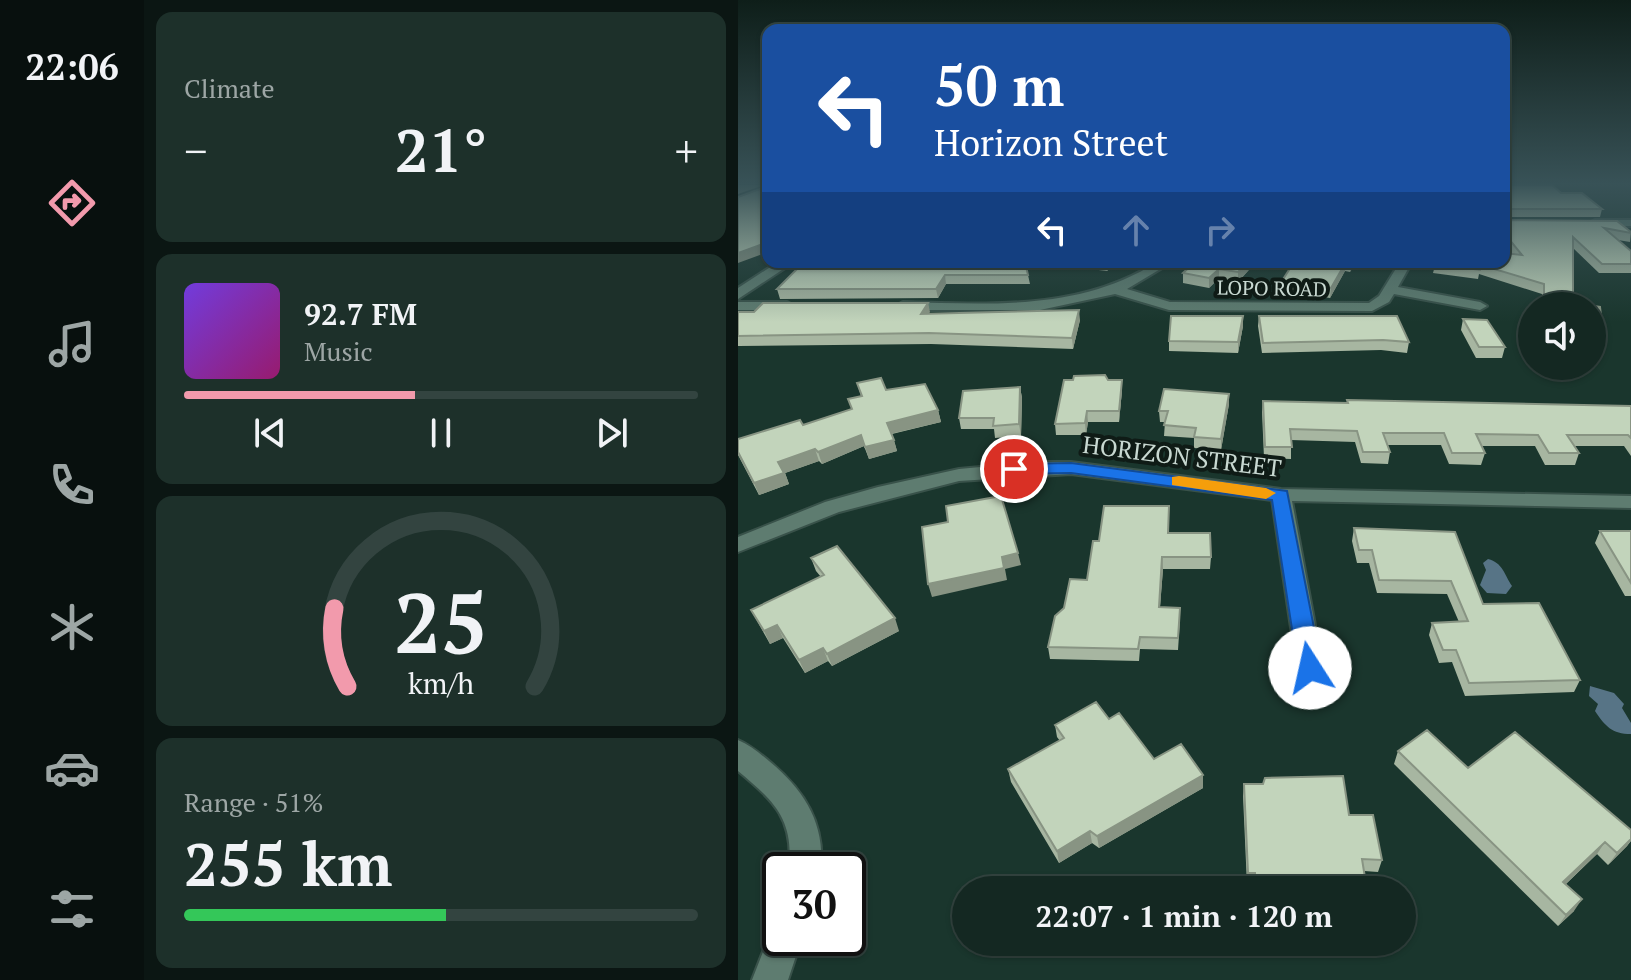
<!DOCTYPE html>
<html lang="en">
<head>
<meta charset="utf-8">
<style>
	body { margin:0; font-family:"PT Serif",serif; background:#1d302a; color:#f1f3f6; height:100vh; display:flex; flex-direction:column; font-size:30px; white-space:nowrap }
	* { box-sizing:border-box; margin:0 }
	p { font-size:26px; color:#9da6a5 }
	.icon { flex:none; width:44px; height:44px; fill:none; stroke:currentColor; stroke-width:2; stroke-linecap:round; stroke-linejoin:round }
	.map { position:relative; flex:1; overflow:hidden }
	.panel { display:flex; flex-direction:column; gap:12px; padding:12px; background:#0b1613; width:594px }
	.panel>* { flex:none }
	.guide { position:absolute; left:24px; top:24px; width:748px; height:244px; border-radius:16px; box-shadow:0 2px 6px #0004,0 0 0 2px #334440; background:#1a4fa0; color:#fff; overflow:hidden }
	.fabs { position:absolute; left:780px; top:292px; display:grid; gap:16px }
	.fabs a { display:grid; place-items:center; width:88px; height:88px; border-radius:50%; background:#142822; box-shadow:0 2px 6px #0004,0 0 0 2px #334440; font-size:40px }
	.speed { position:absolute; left:24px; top:852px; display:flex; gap:16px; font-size:40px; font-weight:700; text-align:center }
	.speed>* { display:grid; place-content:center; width:104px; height:104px; border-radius:50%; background:#142822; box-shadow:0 2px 6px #0004,0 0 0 2px #334440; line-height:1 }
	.speed .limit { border:4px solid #111; border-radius:12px; background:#fff; color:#111 }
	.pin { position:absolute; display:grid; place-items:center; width:68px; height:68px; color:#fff; margin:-34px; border:4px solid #fff; border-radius:50%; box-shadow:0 2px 8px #0007 }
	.me { position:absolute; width:88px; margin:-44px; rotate:350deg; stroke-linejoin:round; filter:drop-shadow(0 0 6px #0008) }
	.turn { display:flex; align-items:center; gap:28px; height:168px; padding:0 40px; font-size:36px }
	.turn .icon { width:104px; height:104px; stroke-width:2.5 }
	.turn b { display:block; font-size:56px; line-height:68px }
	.lanes { display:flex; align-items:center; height:76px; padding:0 40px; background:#0003; justify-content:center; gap:40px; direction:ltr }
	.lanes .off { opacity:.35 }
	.big { font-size:60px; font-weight:600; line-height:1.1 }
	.panel .widget { flex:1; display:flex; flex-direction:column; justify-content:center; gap:12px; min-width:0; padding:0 28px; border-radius:16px; background:#1d302a }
	.panel .dial { align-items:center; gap:0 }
	.dial svg { height:208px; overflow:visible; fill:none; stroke:#334440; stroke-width:7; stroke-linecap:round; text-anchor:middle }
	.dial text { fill:#f1f3f6; stroke:none }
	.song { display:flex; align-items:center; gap:24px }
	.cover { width:96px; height:96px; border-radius:12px; background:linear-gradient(135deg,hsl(260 70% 55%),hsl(320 70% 35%)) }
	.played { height:8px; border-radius:4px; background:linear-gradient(90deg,#f29aac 45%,#334440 45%) }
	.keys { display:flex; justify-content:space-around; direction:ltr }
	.heat { display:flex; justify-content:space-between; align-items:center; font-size:44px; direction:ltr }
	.charge { height:12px; border-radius:6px; background:linear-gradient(90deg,#34c759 51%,#334440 0) }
	.trip { position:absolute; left:214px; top:876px; width:464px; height:80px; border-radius:40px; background:#142822; box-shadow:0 2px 6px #0004,0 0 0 2px #334440; font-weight:600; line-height:80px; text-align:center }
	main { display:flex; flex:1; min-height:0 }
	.tabs { display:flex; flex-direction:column; width:144px; justify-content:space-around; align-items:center; background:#08100e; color:#9da6a5 }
	.tabs .icon { width:56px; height:56px }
	.tabs .active { color:#f29aac }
	.tabs b { font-size:36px; color:#f1f3f6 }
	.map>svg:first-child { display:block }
	.water { fill:#577486 }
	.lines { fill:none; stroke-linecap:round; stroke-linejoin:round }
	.minor-casing { stroke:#39524a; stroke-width:4 }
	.minor { fill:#5e7c70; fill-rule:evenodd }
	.wall { fill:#a7b6a1 }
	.shaded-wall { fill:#889483 }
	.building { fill:#c2d4bb; stroke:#889483; stroke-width:2 }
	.route { fill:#1a73e8; stroke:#114b97; stroke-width:2 }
	.slow { fill:#f59e0b }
	.labels { text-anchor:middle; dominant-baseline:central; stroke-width:8; stroke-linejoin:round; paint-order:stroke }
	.far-street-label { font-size:20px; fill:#c8d8d1; stroke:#0f1b16 }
	.street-label { font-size:24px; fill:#c8d8d1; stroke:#0f1b16 }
</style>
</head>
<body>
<main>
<nav class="tabs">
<b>22:06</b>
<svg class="icon active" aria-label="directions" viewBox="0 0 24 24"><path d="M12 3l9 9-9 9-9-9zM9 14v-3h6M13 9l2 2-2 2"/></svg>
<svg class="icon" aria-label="music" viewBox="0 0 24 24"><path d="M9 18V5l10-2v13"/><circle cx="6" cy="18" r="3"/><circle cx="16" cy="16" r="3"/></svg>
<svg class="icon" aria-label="phone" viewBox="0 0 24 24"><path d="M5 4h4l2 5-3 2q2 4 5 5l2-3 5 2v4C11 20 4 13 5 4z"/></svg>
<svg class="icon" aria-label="climate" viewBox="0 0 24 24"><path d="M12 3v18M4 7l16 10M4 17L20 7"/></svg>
<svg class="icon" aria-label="car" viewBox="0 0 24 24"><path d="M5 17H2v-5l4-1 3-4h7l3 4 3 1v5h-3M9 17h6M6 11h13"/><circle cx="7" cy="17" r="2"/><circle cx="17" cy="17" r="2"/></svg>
<svg class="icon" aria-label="filters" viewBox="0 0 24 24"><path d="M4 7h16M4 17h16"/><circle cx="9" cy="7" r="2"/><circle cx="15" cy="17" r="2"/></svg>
</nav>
<section class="panel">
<div class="widget"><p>Climate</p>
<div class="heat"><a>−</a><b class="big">21°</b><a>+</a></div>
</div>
<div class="widget">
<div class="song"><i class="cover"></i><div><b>92.7 FM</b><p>Music</p></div></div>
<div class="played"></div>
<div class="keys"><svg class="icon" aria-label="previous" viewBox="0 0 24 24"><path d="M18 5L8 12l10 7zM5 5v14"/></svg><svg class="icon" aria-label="pause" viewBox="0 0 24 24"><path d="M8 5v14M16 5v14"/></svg><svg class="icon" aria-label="next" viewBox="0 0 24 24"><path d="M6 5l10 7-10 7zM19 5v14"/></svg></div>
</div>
<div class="widget dial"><svg viewBox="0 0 100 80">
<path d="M14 69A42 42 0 1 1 86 69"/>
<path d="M14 69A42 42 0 0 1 9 39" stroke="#f29aac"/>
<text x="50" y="56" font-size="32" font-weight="700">25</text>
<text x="50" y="72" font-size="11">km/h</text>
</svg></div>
<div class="widget"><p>Range · 51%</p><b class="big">255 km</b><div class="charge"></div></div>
</section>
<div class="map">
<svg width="893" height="980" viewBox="0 0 893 980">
	<rect width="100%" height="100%" fill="#1a362d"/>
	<!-- water -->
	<path class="water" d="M750,559C765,563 766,574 774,586L768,594L749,593L742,585L748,570L745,563Z
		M852,686L876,693L886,704L884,708L893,723V734C874,734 867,726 857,711L860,704L851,696Z"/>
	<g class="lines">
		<defs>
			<path id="minor" d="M893,220V226H857L851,223L857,220Z
				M40,262H56L0,299V288Z
				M419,262H434L389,289L432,302L631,303L641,296L662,262H674L660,287L742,302L749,306L742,310L656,294L651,302L634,311L431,310L377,294L302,310H165L158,306L165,302C253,304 342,311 419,262Z
				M0,302H49L56,306L49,310H0Z
				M296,462H333L543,489L893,496V508L554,501L585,668L581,675L572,678L563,675L559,668L534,500L333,474L221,481L101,512L0,552V537L87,502L140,487L221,469Z
				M0,740C12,745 21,753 31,761C67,791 87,823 83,870H51C56,819 37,802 0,771Z
				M42,923V938H64L50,980H14L35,926Z"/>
		</defs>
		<!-- minor casing -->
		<use href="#minor" class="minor-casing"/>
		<!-- minor -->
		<use href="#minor" class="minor"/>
	</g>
	<!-- wall -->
	<path class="wall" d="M766,185L823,193L864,209L862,217H766Z
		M766,220L879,221L893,232L892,242L880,240L893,251V273H861L835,248V303L862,307L865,334L861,344L854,345V306H803L804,294L741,274L740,279L695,273L698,262H766V253L773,254L766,245Z
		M66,262L290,275L292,284H208L200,298L42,299L39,289Z
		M327,262H379L369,271L327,266Z
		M457,262H518L500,282L481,278L471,288L445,283V273Z
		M556,262H618L612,272L607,271L592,298L543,290L544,281Z
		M190,303L191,314L342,320L335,349L193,344L0,346V312Z
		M521,316L671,342L669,353L643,350L524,353L520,326Z
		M725,319L767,347L764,358H738L723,330Z
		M505,326L500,353L431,351V341Z
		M370,380H384V390L381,422H350L348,435H318L317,424Z
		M119,383L148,390L200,410L203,422L154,434L159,451L131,459L126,446L84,464L81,461L47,473L51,484L21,495L0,455V439L65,425L113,409L123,396Z
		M282,387L284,398L283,436L257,438L256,429H223L221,418Z
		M609,400L893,406V456L886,446H837L841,453L837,465H807L797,446H743L747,453L743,465L711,464L703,445H649L652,452L650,464L623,463L617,442L553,440V459L526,458L524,412L525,401L609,403Z
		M491,404L483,450L456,448V438L426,436L427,422H422L421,411Z
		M616,528L717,532L745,604L842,680L836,692L727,696L714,662L701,663L691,635L694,623L721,622L709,594L639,593L631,563H619L614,541Z
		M862,531H893V596H887L857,543Z
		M431,533L473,557L472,569H425L422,607L442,620L440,650L402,649L401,661L312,659L310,647L326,608L349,580L361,541Z
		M73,558L161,631L94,666L90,661L67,673L45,638L32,644L13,610L83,577L78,571Z
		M371,719L416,759L465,788L361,848L354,843L321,863L273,782L270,769L322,741L319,737L317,725Z
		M660,751L730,768L893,830V841L889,846L870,865L859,854L828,884L836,911L820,926L656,764Z
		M506,784L611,815L644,860L640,872L626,871L629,890H516V885H509L505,796Z"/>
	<!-- shaded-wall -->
	<path class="shaded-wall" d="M0,185H26L0,194Z
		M30,242V252L0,263V253Z
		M369,262H379L369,271Z
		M510,262H518L500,282V272Z
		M608,262L607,271L592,298L593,288Z
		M614,262H618L612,272Z
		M481,269V278L471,288V278Z
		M207,275L208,284L200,298L198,289Z
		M190,303L192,312L185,324L183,314Z
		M341,310L342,320L335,349L334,338Z
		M505,316V326L500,353V342Z
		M865,334L861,344L854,345V336Z
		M384,380V390L381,422V411Z
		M282,387L284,398L283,436L281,424Z
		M491,394V404L483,450V439Z
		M200,410L203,422L152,434L149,423Z
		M349,411L350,422L348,435L347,423Z
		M123,435L126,446L84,464L80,452Z
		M156,440L159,451L131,459L127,447Z
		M77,449L81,461L47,473L51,484L21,495L16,483L40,462Z
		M280,553L283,565L267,569L269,580L194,597L190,584L264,557Z
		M424,557L425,569L421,619V607Z
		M157,618L161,631L94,666L89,654Z
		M39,625L45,638L32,644L26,631Z
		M85,648L90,661L67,673L61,660Z
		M465,775V788L361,848L359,836Z
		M352,831L354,843L321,863L319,851Z
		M893,839L889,846L870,865L879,853Z
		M867,842L859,854L818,893L825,882Z
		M844,899L836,911L820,926L828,915Z"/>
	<!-- building -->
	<path class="building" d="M766,185H814L823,193H844L864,209H768L766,220Z
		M30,186V242L0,253V197Z
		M766,220L879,221L893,232V233L866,228L893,251V264H864L835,237V303L862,307L865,334L854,336V306H806V284L743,265L742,270L697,264L698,262H766V253L784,255L766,233Z
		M66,262H287L290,275H207L198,289H39Z
		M457,262H510L500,272L481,269L471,278L445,273Z
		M556,262H608L593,288L544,281Z
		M25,303H190L183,314L341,310L334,338L191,333L0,336V312H16Z
		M433,316H505L500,342L431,341Z
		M521,316H659L671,342L645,340L525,343Z
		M725,319L749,320L767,347H741Z
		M367,375L370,380H384L381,411H349L347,423L317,424L326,380H335L336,376Z
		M143,378L148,390L187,384L200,410L149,423L156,440L127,447L123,435L80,452L77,449L40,462L46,473L16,483L0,452V439L62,420L65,425L114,409L110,399L124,396L119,383Z
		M282,387L281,424L255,426L256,418H221L225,391Z
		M426,389L491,394L483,439L456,437L458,428L426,425L430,411H421Z
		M609,400L893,406V438L890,435H829L841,453H811L800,435L738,434L747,453H714L706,433H645L652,452H625L619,431L552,429L554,447H527L525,401L610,403Z
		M263,496L280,553L264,557L266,568L190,584L184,527L210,522L208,506Z
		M366,506H431L430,533H472L473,557H424L421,607L442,608L440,638L402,637L400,649L310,647L317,616L326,608L332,579L349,580L355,541H361Z
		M616,528L717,532L745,604L801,603L842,680L731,683L718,650H705L694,623L730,621L713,581L641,580L634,550H621Z
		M862,531H893V583Z
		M99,546L157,618L89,654L85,648L61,660L39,625L26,631L13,610L86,575L73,558Z
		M358,702L371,719L381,713L416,759L443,744L465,775L359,836L352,831L319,851L270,769L326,738L317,725Z
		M689,730L730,768L777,732L893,830V839L879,853L867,842L825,882L844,899L828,915L660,751Z
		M605,776L611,815H635L644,860L624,859L629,890H518L517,873H510L506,784H525L527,778Z"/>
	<!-- sky -->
	<linearGradient id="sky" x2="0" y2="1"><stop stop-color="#0e1e19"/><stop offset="0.57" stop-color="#385257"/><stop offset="1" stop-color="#385257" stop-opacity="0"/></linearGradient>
	<rect width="893" height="322" fill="url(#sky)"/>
	<!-- route -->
	<path class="route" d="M333,463L549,491L584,668L580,675H563L560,668L534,500L333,473L276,474L267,469L276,464Z"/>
	<!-- slow -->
	<path class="slow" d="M441,476L528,488L538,493L528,499L434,485V477Z"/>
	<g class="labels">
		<!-- far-street labels -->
		<g class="far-street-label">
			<text transform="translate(534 288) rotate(1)">LOPO ROAD</text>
		</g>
		<!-- street labels -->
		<g class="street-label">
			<text transform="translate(444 456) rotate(7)">HORIZON STREET</text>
		</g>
	</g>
</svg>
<div class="fabs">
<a><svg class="icon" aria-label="sound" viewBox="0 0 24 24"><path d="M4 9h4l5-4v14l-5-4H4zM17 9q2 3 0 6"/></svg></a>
</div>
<div class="speed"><div class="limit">30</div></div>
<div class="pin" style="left:276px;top:469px;background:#d93025"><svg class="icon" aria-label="arrive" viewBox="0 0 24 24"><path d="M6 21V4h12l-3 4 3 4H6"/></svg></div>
<svg class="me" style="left:572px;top:668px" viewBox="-20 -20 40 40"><circle r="19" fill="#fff"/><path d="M0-13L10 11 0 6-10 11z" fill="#1a73e8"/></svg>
<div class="trip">22:07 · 1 min · 120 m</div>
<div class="guide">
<div class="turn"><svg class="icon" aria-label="left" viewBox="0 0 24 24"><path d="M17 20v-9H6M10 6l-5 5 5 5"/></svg><div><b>50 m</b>Horizon Street</div></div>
<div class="lanes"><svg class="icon" aria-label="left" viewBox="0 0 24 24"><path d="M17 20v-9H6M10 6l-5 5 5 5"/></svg><svg class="icon off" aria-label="ahead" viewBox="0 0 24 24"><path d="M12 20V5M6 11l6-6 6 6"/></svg><svg class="icon off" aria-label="right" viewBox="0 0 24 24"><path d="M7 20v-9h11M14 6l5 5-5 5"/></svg></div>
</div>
</div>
</main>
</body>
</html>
